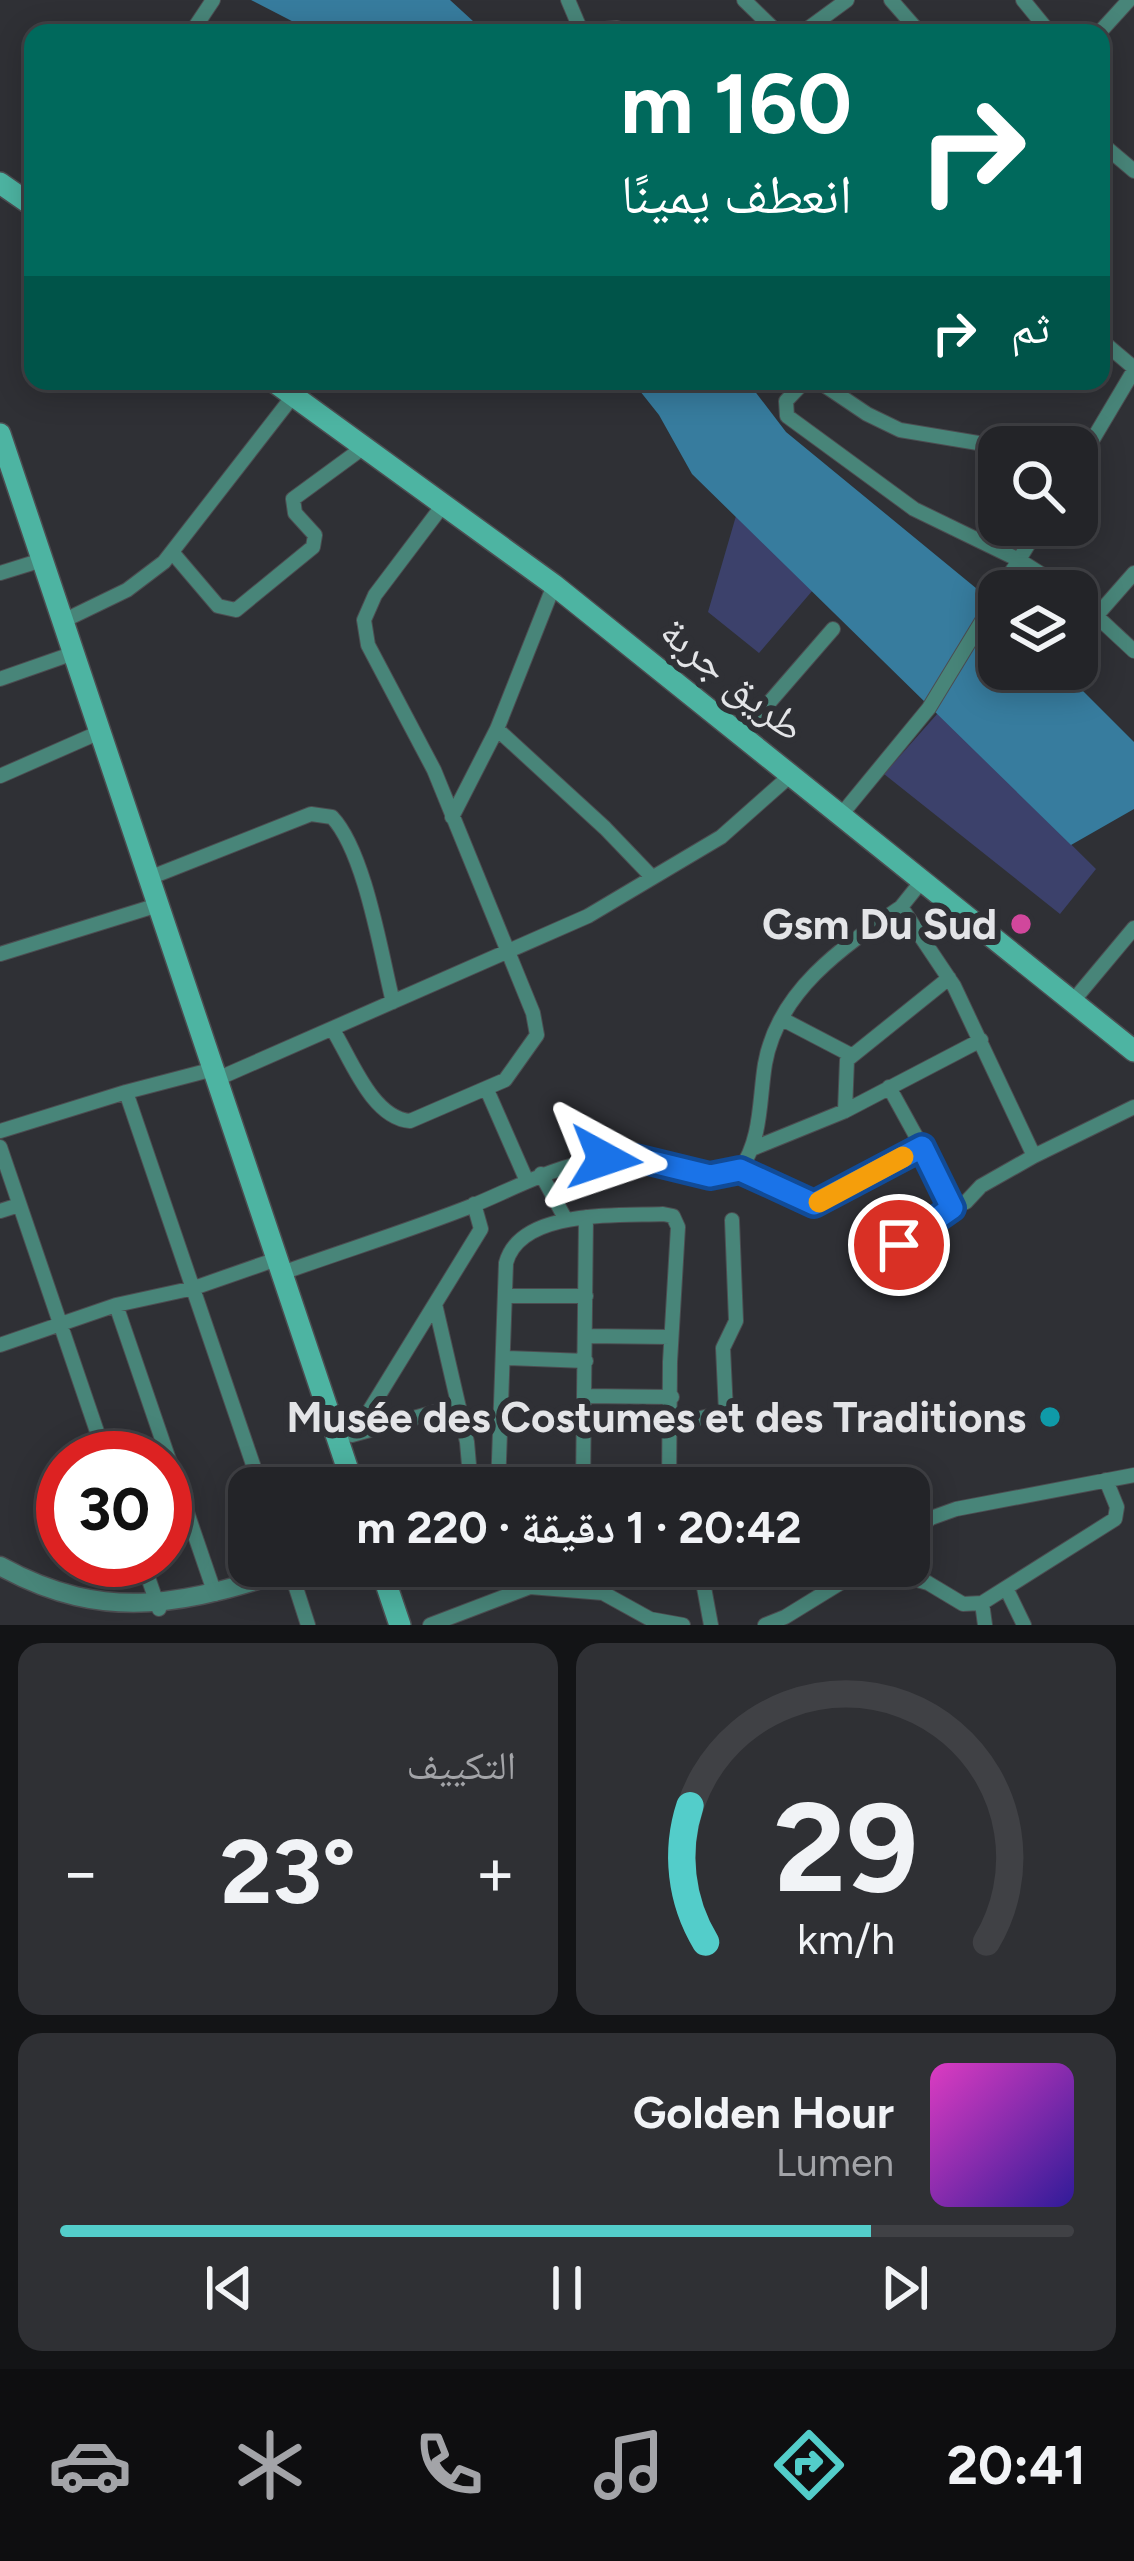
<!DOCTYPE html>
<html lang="ar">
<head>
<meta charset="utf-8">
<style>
	body { margin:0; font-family:Figtree,"Noto Naskh Arabic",sans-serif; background:#2f3034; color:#f1f3f6; direction:rtl; height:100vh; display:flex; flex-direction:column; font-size:45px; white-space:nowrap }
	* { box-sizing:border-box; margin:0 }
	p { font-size:39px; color:#a3a4a8 }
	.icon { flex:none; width:66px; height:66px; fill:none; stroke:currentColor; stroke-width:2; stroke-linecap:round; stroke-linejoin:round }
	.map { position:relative; height:1625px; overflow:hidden; direction:ltr }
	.panel { display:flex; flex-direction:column; gap:18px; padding:18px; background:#131416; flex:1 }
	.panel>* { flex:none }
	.guide { position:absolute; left:24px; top:24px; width:1086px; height:366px; border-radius:24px; box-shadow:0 6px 30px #0003,0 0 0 3px #404145; direction:rtl; background:#00695c; color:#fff; overflow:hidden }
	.fabs { position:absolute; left:978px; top:426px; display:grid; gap:24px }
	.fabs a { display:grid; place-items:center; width:120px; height:120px; border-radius:24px; background:#232428; box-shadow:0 6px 30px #0003,0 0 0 3px #404145; font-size:60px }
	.speed { position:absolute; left:36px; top:1431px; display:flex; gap:24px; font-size:60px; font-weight:700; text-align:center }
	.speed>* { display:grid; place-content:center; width:156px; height:156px; border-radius:50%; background:#232428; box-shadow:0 6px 30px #0003,0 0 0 3px #404145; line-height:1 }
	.speed .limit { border:18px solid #d22; background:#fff; color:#111 }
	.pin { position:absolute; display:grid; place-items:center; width:102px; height:102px; color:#fff; margin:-51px; border:6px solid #fff; border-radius:50%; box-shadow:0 3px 12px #0007 }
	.me { position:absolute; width:132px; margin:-66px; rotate:95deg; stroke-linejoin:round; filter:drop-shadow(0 0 9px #0008) }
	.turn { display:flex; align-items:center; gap:42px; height:252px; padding:0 60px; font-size:54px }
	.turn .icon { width:156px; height:156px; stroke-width:2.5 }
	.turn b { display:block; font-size:84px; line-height:102px }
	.then { display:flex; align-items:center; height:114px; padding:0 60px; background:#0003; gap:24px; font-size:45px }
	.big { font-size:90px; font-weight:700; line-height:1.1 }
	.panel .tile { flex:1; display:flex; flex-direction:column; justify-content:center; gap:18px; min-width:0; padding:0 42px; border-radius:24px; background:#2f3034 }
	.panel .dial { align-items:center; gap:0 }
	.dial svg { height:312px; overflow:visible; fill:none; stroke:#404145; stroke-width:7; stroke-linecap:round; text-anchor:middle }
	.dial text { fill:#f1f3f6; stroke:none }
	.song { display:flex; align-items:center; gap:36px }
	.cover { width:144px; height:144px; border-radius:18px; background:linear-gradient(135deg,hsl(310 70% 55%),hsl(250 70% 35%)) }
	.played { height:12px; border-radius:6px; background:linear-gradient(90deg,#53cdca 80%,#404145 80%) }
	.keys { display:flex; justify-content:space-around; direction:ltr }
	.heat { display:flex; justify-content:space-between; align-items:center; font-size:66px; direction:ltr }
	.panel .tiles { flex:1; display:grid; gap:18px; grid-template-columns:1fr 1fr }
	.tile:last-child { grid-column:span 2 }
	.trip { position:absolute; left:228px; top:1467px; width:702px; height:120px; border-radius:24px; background:#232428; box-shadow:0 6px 30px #0003,0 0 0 3px #404145; font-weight:700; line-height:120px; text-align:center; direction:rtl }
	.menu { display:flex; height:192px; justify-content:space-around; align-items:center; background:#0e0e10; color:#a3a4a8 }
	.menu .icon { width:84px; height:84px }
	.menu .current { color:#53cdca }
	.menu b { font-size:54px; color:#f1f3f6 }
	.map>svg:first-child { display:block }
	.green { fill:#3c416b }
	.water { fill:#377c9e }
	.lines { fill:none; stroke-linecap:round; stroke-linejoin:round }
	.minor-casing { stroke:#4c4d51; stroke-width:16 }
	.tertiary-casing { stroke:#4c4d51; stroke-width:21 }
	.secondary-casing { stroke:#4c4d51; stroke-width:24 }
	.minor { stroke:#488579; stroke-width:14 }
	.tertiary { stroke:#488579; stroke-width:18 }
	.secondary { stroke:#4db4a2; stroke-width:21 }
	.route-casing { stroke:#114b97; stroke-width:30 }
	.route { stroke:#1a73e8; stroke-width:21 }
	.slow { stroke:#f59e0b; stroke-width:21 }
	.hotel-dot { fill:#d1479c; stroke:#2f3035; stroke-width:4.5 }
	.culture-dot { fill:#0f9aa8; stroke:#2f3035; stroke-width:4.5 }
	.labels { text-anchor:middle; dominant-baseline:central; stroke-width:12; stroke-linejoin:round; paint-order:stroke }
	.street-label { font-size:42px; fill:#e3e4e7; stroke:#2f3035 }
	.poi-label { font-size:42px; font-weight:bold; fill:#e3e4e7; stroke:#2f3035; text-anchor:end }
</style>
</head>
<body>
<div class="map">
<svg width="1134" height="1625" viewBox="0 0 1134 1625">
	<rect width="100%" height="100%" fill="#2f3035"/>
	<!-- green -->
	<path class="green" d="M736,516L813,590L759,653L708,612Z
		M938,713L1096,869L1060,914L884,774Z"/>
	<!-- water -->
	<path class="water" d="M251,0H450L486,33H315Z
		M632,381H747L786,432L999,607V669H1061L1134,742V809L1071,845L692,474L659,415Z"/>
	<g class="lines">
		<defs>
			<path id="minor" d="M568,0L582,33
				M744,0L778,33
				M891,0L920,33
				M1023,0L1050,33
				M581,31L617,28L632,33
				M191,33L213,0
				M802,33L847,0
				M1099,33L1129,0
				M1101,143L1134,171
				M1101,239V250
				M1101,340L1134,368
				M805,381L786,401L787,416L914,509L1019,560L1068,591
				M818,381L867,414L900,430L1002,447
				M1077,466L1134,370
				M172,552L218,606L236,610L313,547L315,535L295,513L293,499L364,447
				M0,573L42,560
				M1000,591L1040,525
				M1077,598L1134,651
				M1098,614L1134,573
				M63,621L127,590L164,562L293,396
				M0,679L74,653
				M497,729L605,828L652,877
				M741,735L833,629
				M0,776L100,732
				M841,815L929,708L999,593
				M452,817L497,729L554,585
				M149,878L311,814L332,817C365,852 381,954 393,1002
				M921,882L901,907L954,986L1034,1156L1134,1107
				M0,954L158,905
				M1073,1001L1134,928
				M782,1019L851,1055
				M333,1030C351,1059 372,1118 410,1121L505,1080L537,1035L533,1013L434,770L368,645L364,620L375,595L443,505
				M217,1079L588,916L721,837L791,775
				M487,1090L526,1179
				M126,1092L261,1488
				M845,1111L847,1060L949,978
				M0,1131L126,1092L214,1069
				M0,1147L106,1458
				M922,1147L952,1208L966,1202L981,1186L1034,1156
				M754,1148L845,1111L981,1040
				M740,1170L814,1204L922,1147L889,1087
				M541,1174L566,1220
				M0,1211L19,1205
				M899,1245L952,1208
				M282,1273C346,1250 411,1230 474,1205C517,1187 556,1165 604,1159C651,1153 695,1184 740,1170C762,1138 759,1101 765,1064C778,990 844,946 901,907
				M506,1296H586
				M435,1304L467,1442L471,1488
				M116,1305L215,1594
				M586,1336L671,1337
				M0,1345L116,1305L194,1288L277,1259
				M505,1358L586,1361
				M585,1396L672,1397
				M671,1425L726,1412L723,1348L736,1321L732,1220
				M355,1434L481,1229L474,1204
				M352,1435L457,1406
				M498,1488L506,1263C520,1209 619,1216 663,1214L673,1216L678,1227L670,1362L669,1488
				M583,1488L586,1217
				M909,1535L931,1518L956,1509L1134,1475
				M142,1560L159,1609
				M289,1566L308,1625
				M492,1566L530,1587
				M700,1566L711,1625
				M870,1566L928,1583L963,1604L982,1603L1115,1519L1117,1507L1106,1480
				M1007,1590L1024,1625
				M603,1593V1566
				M982,1603L985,1625
				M430,1625L530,1587L603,1593L650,1619L683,1625
				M765,1625L785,1617L868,1566"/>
			<path id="tertiary" d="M0,1566C107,1625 188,1604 301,1566"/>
			<path id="secondary" d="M0,183L33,206
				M273,381L554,585L1134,1051
				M0,434L354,1488
				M380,1566L400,1625"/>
		</defs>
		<!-- minor casing -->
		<use href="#minor" class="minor-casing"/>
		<!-- tertiary casing -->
		<use href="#tertiary" class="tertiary-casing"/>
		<!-- secondary casing -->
		<use href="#secondary" class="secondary-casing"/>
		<!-- minor -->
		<use href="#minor" class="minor"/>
		<!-- tertiary -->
		<use href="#tertiary" class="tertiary"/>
		<!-- secondary -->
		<use href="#secondary" class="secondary"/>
	</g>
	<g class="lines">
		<defs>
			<path id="route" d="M605,1159L636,1158L710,1176L740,1170L814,1204L922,1147L952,1208L899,1245"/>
		</defs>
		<!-- route casing -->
		<use href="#route" class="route-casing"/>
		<!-- route -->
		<use href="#route" class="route"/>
		<!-- slow -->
		<path class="slow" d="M819,1202L903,1157"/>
	</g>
	<!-- markers -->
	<circle class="hotel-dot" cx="1021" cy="924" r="12"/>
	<circle class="culture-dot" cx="1050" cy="1417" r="12"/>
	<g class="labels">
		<!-- street labels -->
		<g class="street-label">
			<text transform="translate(733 679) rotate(39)">طريق جربة</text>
		</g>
		<!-- poi labels -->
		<g class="poi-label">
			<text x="997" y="924">Gsm Du Sud</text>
			<text x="1026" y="1417">Musée des Costumes et des Traditions</text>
		</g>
	</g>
</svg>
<div class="fabs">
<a><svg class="icon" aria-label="search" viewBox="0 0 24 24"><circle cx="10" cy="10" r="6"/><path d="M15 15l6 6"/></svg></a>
<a><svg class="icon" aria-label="layers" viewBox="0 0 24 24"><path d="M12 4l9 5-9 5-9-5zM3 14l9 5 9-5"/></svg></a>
</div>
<div class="speed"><div class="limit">30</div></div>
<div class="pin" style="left:899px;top:1245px;background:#d93025"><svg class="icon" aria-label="arrive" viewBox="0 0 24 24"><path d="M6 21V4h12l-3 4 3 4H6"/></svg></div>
<svg class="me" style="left:605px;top:1159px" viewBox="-20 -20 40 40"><path d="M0-17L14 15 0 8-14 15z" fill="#1a73e8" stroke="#fff" stroke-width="4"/></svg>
<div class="trip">20:42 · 1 دقيقة · 220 m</div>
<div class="guide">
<div class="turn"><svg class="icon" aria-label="right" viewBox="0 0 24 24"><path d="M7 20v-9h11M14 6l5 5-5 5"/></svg><div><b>160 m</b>انعطف يمينًا</div></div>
<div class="then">ثم<svg class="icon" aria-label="right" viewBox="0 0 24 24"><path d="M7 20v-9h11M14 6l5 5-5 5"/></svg></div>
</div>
</div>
<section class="panel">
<div class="tiles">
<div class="tile dial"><svg viewBox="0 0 100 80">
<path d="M14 69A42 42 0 1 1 86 69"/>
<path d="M14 69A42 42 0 0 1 10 34" stroke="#53cdca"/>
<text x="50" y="56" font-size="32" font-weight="700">29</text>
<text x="50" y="72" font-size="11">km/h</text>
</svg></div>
<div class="tile"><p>التكييف</p>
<div class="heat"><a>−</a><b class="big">23°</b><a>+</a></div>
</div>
<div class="tile">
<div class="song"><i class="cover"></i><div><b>Golden Hour</b><p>Lumen</p></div></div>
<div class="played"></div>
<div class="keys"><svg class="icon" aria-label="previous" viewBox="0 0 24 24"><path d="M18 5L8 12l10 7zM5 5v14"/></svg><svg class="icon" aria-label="pause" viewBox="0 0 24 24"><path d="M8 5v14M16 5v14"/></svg><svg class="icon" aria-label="next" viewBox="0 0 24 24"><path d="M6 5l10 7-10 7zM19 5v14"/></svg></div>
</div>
</div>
</section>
<nav class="menu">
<b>20:41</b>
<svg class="icon current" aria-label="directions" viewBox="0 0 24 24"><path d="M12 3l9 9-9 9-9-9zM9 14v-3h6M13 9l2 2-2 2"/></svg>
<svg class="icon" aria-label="music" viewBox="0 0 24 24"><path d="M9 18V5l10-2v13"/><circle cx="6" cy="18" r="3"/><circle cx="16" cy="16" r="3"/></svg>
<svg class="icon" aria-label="phone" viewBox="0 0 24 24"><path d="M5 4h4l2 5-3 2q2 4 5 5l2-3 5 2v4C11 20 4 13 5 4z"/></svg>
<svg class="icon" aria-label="climate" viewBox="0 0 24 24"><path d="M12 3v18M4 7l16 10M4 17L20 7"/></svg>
<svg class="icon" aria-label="car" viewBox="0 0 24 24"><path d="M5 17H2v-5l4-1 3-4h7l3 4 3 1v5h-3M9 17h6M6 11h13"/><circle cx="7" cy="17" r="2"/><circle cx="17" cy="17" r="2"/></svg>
</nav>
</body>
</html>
